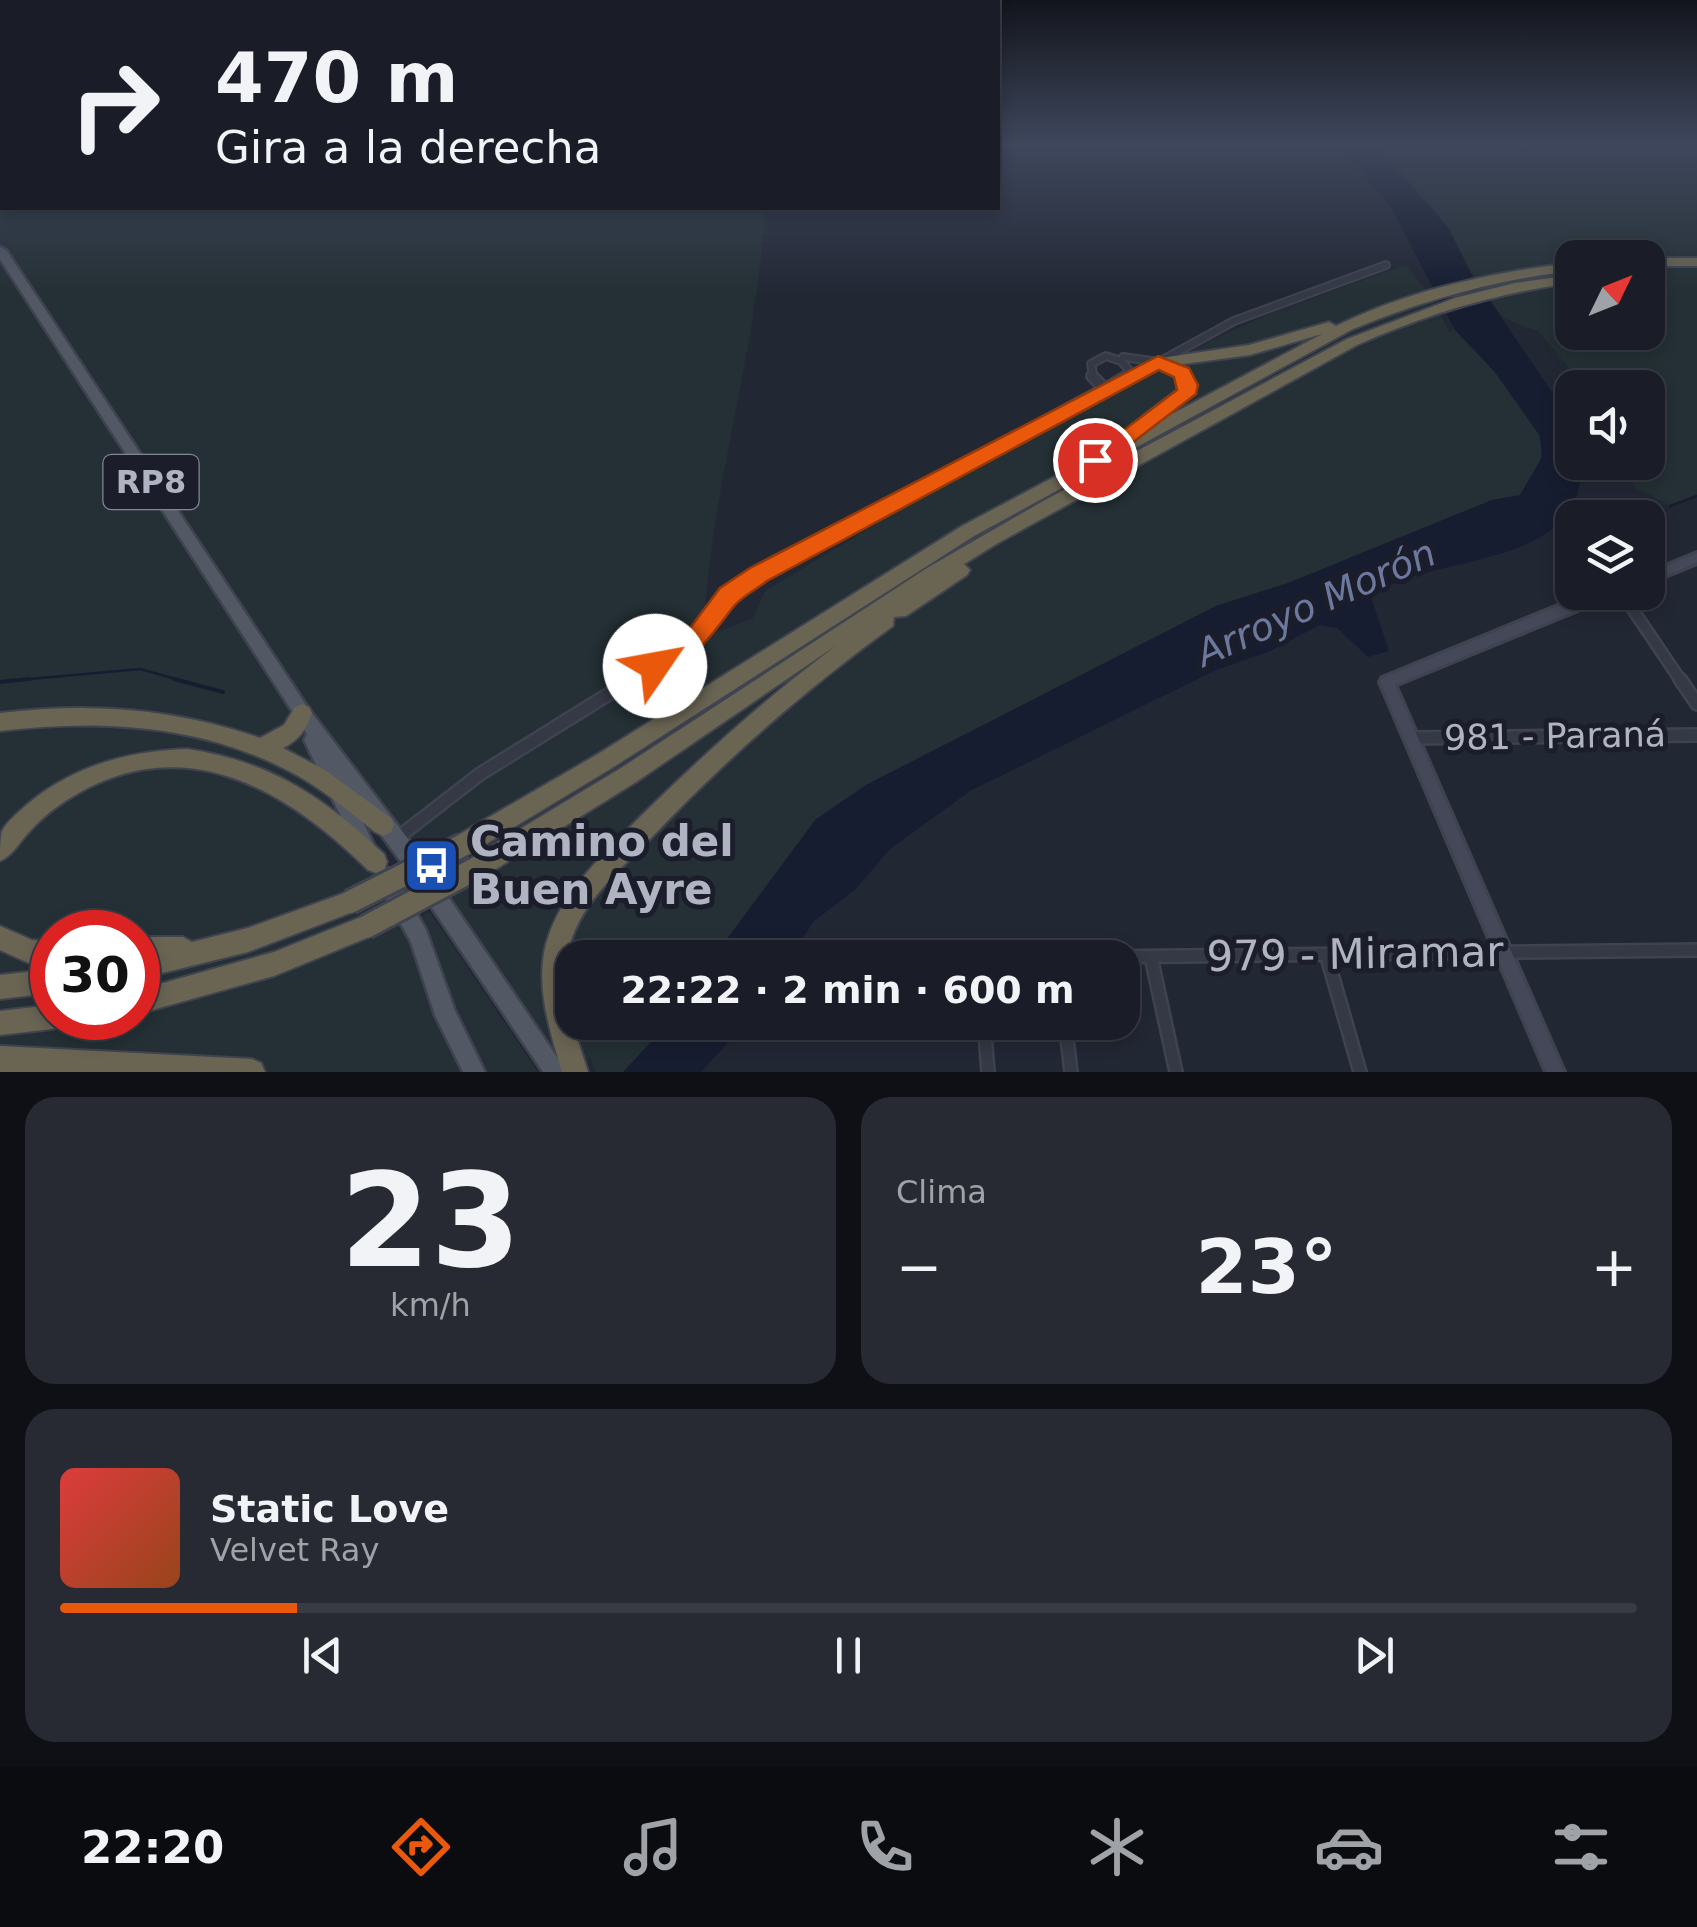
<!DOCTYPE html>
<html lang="es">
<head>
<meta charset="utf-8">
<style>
	body { margin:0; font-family:"DejaVu Sans",sans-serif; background:#272a33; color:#f1f3f6; height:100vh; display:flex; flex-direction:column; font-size:38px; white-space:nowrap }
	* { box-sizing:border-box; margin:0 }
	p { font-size:32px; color:#9fa2a7 }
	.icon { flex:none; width:55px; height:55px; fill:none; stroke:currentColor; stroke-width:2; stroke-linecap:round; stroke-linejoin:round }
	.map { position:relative; height:1072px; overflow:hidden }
	.panel { display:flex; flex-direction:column; gap:25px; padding:25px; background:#0e1015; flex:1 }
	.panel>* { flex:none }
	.hud { position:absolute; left:0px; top:0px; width:1000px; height:210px; box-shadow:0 5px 15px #0003,0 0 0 2px #383b44; background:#1a1d27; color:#f1f3f6; overflow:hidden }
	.needle { width:65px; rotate:47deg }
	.controls { position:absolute; left:1555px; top:240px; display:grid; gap:20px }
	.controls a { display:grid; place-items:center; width:110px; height:110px; border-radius:20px; background:#1a1d27; box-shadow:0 5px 15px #0003,0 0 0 2px #383b44; font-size:50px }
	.speed { position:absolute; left:30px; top:910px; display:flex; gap:20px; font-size:50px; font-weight:700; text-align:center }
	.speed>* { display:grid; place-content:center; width:130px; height:130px; border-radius:50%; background:#1a1d27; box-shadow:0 5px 15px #0003,0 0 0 2px #383b44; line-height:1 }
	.speed .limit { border:15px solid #d22; background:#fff; color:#111 }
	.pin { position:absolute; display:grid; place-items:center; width:85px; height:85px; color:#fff; margin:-42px; border:5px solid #fff; border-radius:50%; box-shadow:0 2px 10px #0007 }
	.me { position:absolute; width:110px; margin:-55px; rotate:57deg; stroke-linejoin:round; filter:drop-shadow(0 0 8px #0008) }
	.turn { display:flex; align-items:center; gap:35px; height:210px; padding:0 50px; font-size:45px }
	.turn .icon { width:130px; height:130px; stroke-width:2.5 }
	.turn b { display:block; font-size:70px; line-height:85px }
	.big { font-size:75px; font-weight:800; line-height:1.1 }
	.panel .widget { flex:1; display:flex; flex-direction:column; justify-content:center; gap:15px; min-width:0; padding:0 35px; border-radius:30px; background:#272a33 }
	.panel .dial { align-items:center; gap:0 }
	.dial b { font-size:130px; line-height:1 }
	.song { display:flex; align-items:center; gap:30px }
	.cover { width:120px; height:120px; border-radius:15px; background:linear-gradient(135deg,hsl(0 70% 55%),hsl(20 70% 35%)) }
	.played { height:10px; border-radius:5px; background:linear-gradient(90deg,#ea580c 15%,#383b44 15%) }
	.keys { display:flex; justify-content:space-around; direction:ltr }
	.heat { display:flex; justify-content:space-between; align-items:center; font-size:55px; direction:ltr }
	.panel .tiles { flex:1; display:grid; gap:25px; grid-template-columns:1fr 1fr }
	.widget:last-child { grid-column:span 2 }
	.trip { position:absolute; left:555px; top:940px; width:585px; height:100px; border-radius:30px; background:#1a1d27; box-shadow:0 5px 15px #0003,0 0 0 2px #383b44; font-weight:800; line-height:100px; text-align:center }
	.tabs { display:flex; height:160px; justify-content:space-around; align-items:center; background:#0a0c10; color:#9fa2a7 }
	.tabs .icon { width:70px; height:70px }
	.tabs .selected { color:#ea580c }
	.tabs b { font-size:45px; color:#f1f3f6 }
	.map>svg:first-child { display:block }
	.green { fill:#243035; fill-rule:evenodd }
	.water { fill:#171d30 }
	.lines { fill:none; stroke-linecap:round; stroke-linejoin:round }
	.stream-far1 { stroke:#171d30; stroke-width:2.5 }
	.stream { stroke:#171d30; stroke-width:4 }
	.street-far2-casing { stroke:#3f424f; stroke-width:10 }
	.street-far1-casing { stroke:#3f424f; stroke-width:14 }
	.street-casing { stroke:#3f424f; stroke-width:16 }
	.secondary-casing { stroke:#3f424f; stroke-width:6 }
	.primary-casing { stroke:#3f424f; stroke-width:5 }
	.highway-casing { stroke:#404350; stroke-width:4 }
	.street-far2 { stroke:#353945; stroke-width:6 }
	.street-far1 { stroke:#353945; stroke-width:9 }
	.street { stroke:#353945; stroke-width:11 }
	.secondary { fill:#444858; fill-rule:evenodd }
	.primary { fill:#535865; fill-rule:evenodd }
	.highway { fill:#6a6553; fill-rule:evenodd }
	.highway-bridge-casing { stroke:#404350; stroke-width:28; stroke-linecap:butt }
	.highway-bridge { stroke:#6a6553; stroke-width:22 }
	.route { fill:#ea580c; stroke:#983908; stroke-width:2.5 }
	.labels { text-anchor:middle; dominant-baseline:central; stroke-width:10; stroke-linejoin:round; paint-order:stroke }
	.shield { fill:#1b1e2a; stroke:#838694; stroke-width:2.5 }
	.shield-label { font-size:32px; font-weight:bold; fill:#b0b3c2 }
	.street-label { font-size:35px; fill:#b0b3c2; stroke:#1b1e2a }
	.water-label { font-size:38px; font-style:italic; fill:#6c789d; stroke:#1b1e2a }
	.near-poi-label { font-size:42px; font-weight:bold; fill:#b0b3c2; stroke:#1b1e2a; text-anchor:start }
	.near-street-label { font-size:42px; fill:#b0b3c2; stroke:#1b1e2a }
</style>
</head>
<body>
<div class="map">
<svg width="1697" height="1072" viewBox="0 0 1697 1072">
	<rect width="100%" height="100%" fill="#222734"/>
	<!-- green -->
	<path class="green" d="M0,145L2,208H765C758,352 708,493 704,637L753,618L765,591L961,473L1212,340L1266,315L1406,265L1431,296L1449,332L1455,330C1479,356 1543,416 1542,453C1541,467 1528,483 1519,495L1492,500L1288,583L1216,606L868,784L816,819L713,957L572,958V1022L669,1023L623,1072H596L590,1057L576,1072H556L305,719L474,1072H0ZM52,932H138V1018H52Z
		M1375,145H1697V496L1670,506L1633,486L1630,463L1648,462V388L1585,387L1539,332L1503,318L1471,273L1449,229L1430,204ZM1572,258H1648V332H1572Z
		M430,912L538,1072H487L452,1007L419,917Z"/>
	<!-- water -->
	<path class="water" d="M1338,145H1375L1449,229L1471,273L1566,413L1572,429V462L1580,463C1589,558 1460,556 1398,582C1389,585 1380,592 1371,597L1389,651L1368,657L1337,628L1320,625L1268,652L1216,670L970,791L889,850L855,890L814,921L790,957L713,958L816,819L868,784L1216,606L1288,583L1492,500L1520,495L1542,457L1540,436L1494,371L1455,330L1390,206Z
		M669,1023V1022L746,1023L701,1072H623Z"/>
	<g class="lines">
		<!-- stream-far1 -->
		<path class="stream-far1" d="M1670,506L1697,496
			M8,681L140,669L183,681"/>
		<!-- stream -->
		<path class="stream" d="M174,679L223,692
			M0,682L29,679"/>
		<defs>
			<path id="street-far2" d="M1123,357L1159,362L1126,378
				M1161,361L1234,321L1386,265
				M1094,379L1091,364L1106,356L1121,361L1129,370L1125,379"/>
			<path id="street-far1" d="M1092,376L1105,389
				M1126,378L1129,376
				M1105,389L1127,376
				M1621,592L1681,681
				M629,681L696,639L740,586L1105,389"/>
			<path id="street" d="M1680,679L1697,704
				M1412,738L1697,735
				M396,839L480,774L633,679
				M1151,957L1176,1072
				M1327,957L1360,1072
				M1013,958L1697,950
				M984,1022L988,1072
				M1065,1022L1071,1072"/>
			<path id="secondary" d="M1697,553V563L1648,583V573Z
				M1592,592H1613L1612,596L1395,685L1564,1072H1546L1380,682L1382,678Z"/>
			<path id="primary" d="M0,247L6,250L308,708L415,848L567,1072H543L401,862L345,785L374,845L372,852L365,854L358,852L304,740L307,734L0,259Z
				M385,867L392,870L426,930L455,1011L485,1072H463L435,1015L411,942L375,877L378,870Z"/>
			<path id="highway" d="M1648,258H1697V266H1648Z
				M1572,263V271C1495,280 1423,300 1351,330L974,536L612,768L471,853L463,856L455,853L452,845L455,837L598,754L962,526L1152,425L1143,424L1141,420L1143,416L1180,388L1176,376L1154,365V359L1249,345L1329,322L1336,326C1409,290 1492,272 1572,263ZM1322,334L1157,422L1196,389L1187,369L1177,365L1250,355Z
				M1572,275V283C1497,293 1427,314 1357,345L998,543L964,564L970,570L967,575L906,616L894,617L893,626C806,689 726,759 652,837C622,868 581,902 570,945C559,988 575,1032 588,1072H562C550,1031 535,987 546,944C561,891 604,854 641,816C703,755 767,697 837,645L636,782L483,877L475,880L467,877L464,869L467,861L621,768L927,568L1045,500L1347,339L1455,298L1515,283Z
				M302,704L309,707L312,713C306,730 299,740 283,748L325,770L391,818L394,825L391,832L383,836L375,832C347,810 319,786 287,770C198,724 98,719 0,731V713C90,702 174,708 260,738L284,725L295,707Z
				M187,749C270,761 324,797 384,854L387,862L384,870L376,873L368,870C281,784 176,726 61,804C51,811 40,820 32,829C21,839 14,855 0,861C0,852 0,838 2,831C8,820 20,811 29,803C75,765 129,751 187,749Z
				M350,891L358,894L361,902L358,910L248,952L138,979V937H183L192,942L248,928Z
				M366,915L374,919L378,927L374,935L274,976L138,1014V990L274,952Z
				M0,926L32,940L52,941V965L31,964L0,950Z
				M52,969V993L0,999V975Z
				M52,1005V1018H64L61,1026L52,1029L0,1035V1011Z
				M0,1046L252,1059L261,1063L265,1072H0Z"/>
		</defs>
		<!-- street-far2 casing -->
		<use href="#street-far2" class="street-far2-casing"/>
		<!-- street-far1 casing -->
		<use href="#street-far1" class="street-far1-casing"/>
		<!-- street casing -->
		<use href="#street" class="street-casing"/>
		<!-- secondary casing -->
		<use href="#secondary" class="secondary-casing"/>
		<!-- primary casing -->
		<use href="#primary" class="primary-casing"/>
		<!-- highway casing -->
		<use href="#highway" class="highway-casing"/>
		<!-- street-far2 -->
		<use href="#street-far2" class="street-far2"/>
		<!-- street-far1 -->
		<use href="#street-far1" class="street-far1"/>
		<!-- street -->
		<use href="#street" class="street"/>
		<!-- secondary -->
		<use href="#secondary" class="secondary"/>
		<!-- primary -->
		<use href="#primary" class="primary"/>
		<!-- highway -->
		<use href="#highway" class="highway"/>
		<defs>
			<path id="highway-bridge" d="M350,902L463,845
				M366,927L475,869"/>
		</defs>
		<!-- highway-bridge casing -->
		<use href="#highway-bridge" class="highway-bridge-casing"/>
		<!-- highway-bridge -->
		<use href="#highway-bridge" class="highway-bridge"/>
	</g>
	<!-- sky -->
	<linearGradient id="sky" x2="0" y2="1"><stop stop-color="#13151d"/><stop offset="0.49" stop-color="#3e475c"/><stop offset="1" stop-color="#3e475c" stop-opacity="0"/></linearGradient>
	<rect width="1697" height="295" fill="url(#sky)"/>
	<!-- route -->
	<path class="route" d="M1158,356L1189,368L1198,385L1196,394L1102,466H1087L1084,460L1177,390L1174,377L1159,370L767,581C757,589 744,595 735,605C717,626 680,686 646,673L642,666L646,658L687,632L720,588L750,568Z"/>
	<!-- icons -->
	<defs>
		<symbol id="bus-square" viewBox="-11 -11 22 22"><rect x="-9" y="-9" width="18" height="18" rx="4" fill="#1a4fb4" stroke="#1b1e2a"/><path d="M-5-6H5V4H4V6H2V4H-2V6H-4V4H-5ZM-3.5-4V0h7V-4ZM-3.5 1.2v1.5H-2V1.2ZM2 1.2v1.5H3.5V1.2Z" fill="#fff"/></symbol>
	</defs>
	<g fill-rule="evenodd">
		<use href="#bus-square" x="400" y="834" width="63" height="63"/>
	</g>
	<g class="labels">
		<!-- shield labels -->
		<rect class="shield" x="103.5" y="455" width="95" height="54" rx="8"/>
		<g class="shield-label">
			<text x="151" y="482">RP8</text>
		</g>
		<!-- street labels -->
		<g class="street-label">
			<text transform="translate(1555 736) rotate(-1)">981 - Paraná</text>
		</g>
		<!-- water labels -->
		<g class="water-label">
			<text transform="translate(1316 603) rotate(-24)">Arroyo Morón</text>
		</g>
		<!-- near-poi labels -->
		<g class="near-poi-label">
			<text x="470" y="841">Camino del<tspan x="470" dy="48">Buen Ayre</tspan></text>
		</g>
		<!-- near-street labels -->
		<g class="near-street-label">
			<text transform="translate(1355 954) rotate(-1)">979 - Miramar</text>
		</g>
	</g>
</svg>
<div class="controls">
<a><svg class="needle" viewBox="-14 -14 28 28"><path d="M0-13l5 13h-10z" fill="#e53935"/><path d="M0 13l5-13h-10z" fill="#9fa2a7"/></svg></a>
<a><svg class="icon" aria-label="sound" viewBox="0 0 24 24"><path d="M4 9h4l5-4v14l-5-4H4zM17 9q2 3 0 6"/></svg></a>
<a><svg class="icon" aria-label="layers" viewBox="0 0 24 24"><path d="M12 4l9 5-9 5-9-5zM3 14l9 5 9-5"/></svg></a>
</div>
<div class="speed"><div class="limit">30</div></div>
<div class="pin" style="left:1095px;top:460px;background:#d93025"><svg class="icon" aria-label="arrive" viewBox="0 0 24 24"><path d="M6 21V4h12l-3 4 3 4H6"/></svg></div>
<svg class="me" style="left:655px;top:666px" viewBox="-20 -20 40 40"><circle r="19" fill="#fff"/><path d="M0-13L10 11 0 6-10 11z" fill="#ea580c"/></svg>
<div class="trip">22:22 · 2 min · 600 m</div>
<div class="hud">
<div class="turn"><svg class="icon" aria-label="right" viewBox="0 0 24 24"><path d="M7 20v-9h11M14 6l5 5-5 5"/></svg><div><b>470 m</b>Gira a la derecha</div></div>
</div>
</div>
<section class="panel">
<div class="tiles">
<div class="widget dial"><b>23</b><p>km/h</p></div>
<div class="widget"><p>Clima</p>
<div class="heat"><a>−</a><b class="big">23°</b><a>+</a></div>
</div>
<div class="widget">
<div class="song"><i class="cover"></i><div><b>Static Love</b><p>Velvet Ray</p></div></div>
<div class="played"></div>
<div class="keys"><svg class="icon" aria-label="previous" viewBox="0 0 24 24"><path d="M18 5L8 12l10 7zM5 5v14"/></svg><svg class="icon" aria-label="pause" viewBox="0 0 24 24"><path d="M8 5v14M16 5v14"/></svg><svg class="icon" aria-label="next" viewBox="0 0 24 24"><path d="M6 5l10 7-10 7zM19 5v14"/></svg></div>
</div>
</div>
</section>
<nav class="tabs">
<b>22:20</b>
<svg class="icon selected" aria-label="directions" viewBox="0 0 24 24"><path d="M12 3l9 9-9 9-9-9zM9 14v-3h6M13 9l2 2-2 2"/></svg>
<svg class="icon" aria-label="music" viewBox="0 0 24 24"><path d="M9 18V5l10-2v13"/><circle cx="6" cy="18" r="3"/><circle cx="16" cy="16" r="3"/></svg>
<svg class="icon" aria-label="phone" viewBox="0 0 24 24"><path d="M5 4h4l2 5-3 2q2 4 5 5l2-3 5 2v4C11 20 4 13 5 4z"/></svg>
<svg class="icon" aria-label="climate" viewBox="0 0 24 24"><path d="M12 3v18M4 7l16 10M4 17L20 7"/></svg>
<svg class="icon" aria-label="car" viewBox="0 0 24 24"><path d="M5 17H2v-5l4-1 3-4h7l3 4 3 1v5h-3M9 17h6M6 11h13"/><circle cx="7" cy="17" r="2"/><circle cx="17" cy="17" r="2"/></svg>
<svg class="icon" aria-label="filters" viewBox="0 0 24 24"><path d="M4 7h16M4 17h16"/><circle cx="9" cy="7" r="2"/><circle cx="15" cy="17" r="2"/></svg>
</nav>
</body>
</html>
